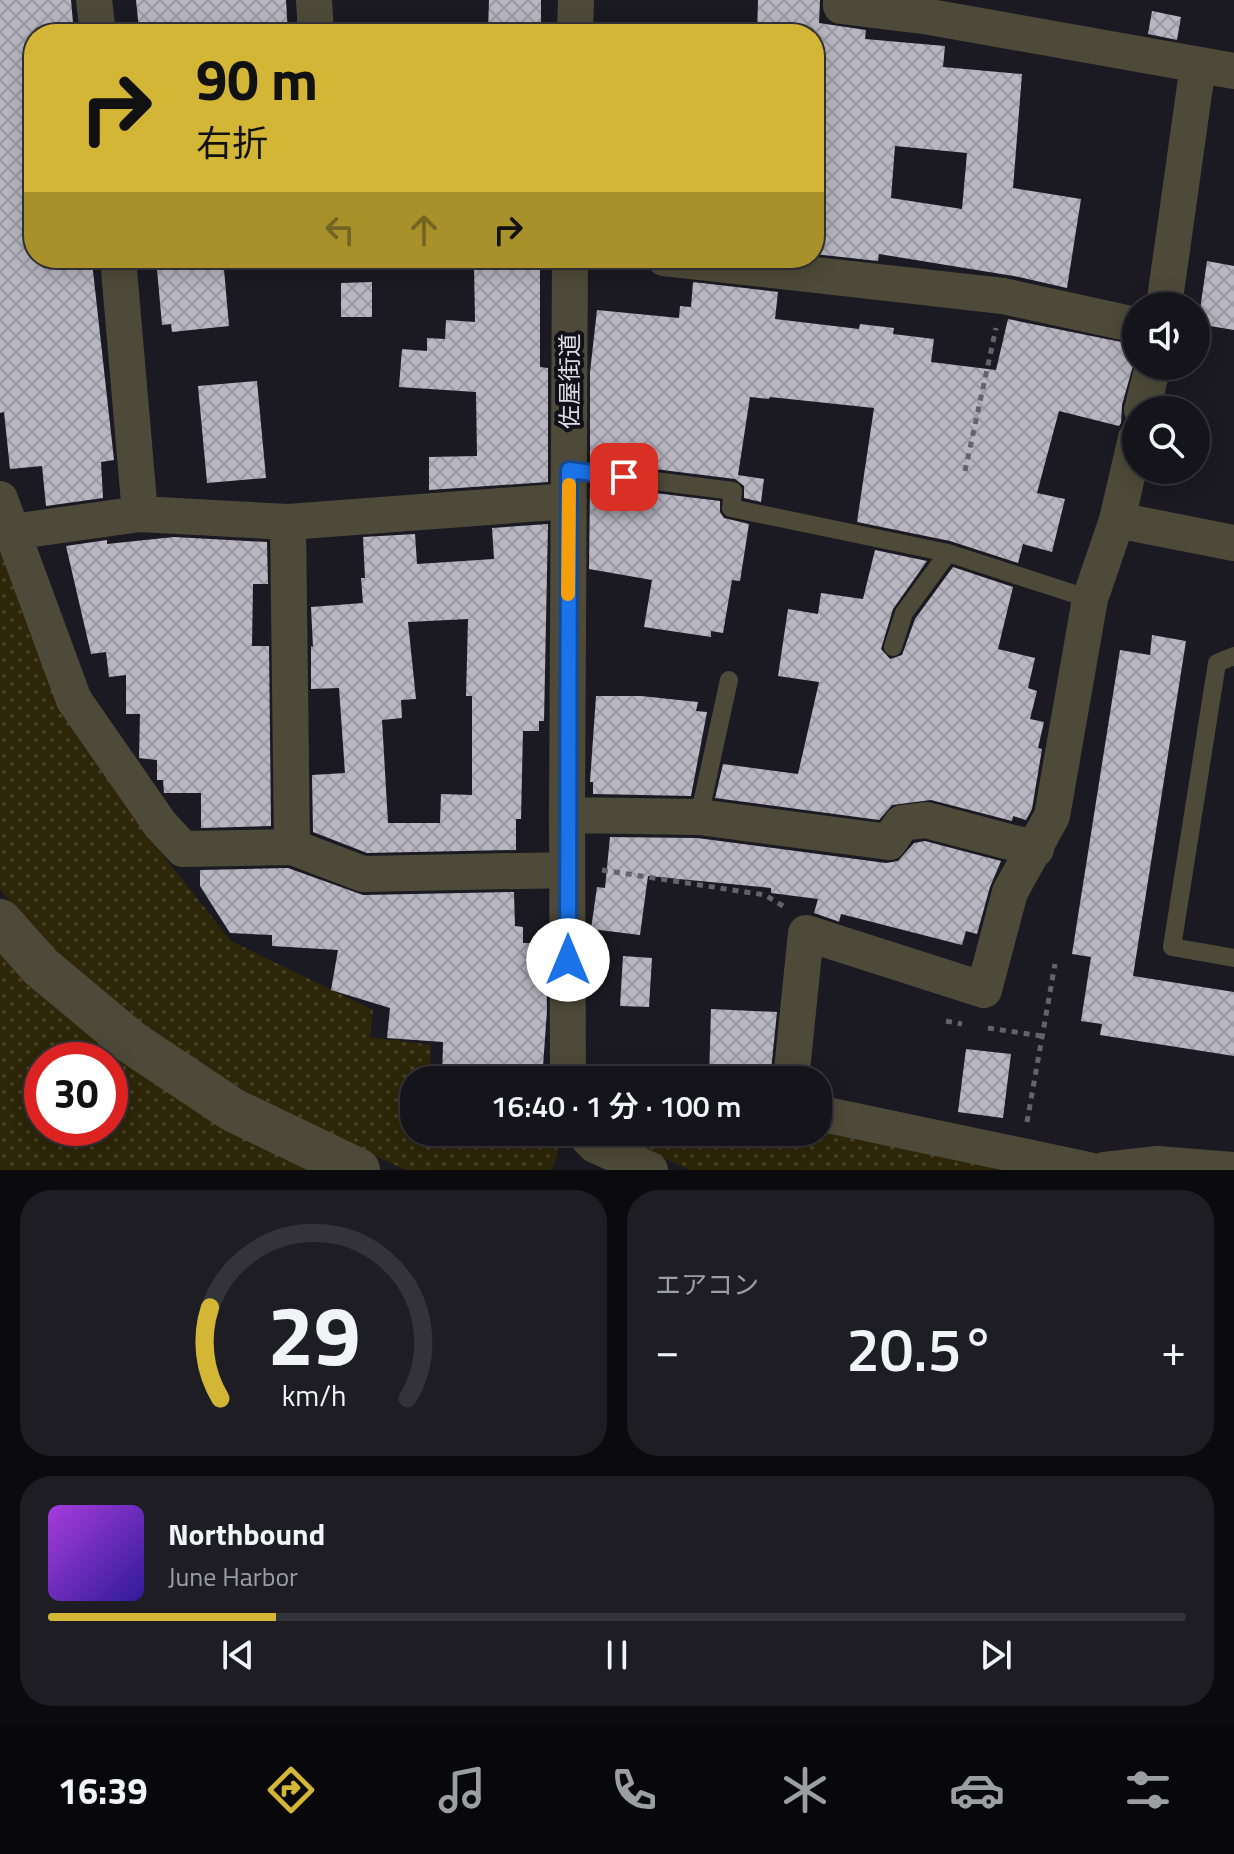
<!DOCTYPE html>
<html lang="ja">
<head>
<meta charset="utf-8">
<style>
	body { margin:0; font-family:"Titillium Web","Noto Sans JP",sans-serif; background:#1d1d23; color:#f1f3f6; height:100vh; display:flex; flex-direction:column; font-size:30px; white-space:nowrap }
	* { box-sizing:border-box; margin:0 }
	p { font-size:26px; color:#9d9ea2 }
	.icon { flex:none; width:44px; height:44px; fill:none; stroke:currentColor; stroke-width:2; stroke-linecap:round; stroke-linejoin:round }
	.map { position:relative; height:1170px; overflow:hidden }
	.sheet { display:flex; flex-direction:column; gap:20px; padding:20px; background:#0b0b0e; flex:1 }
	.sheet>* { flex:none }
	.top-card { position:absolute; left:24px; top:24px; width:800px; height:244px; border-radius:32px; box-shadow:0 4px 20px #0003,0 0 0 2px #333339; background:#d3b635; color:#111; overflow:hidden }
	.tools { position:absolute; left:1122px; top:292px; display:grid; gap:16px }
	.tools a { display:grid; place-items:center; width:88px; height:88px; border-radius:50%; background:#14141a; box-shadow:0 4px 20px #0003,0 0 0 2px #333339; font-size:40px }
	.speed { position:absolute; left:24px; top:1042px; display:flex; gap:16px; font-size:40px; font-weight:700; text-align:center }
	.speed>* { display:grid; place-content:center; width:104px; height:104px; border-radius:50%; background:#14141a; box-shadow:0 4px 20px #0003,0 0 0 2px #333339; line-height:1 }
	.speed .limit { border:12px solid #d22; background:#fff; color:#111 }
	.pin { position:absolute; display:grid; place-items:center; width:68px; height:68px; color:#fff; margin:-34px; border-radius:16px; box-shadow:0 4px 12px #0006 }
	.me { position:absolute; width:88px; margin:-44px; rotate:0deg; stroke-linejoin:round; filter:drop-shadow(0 0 6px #0008) }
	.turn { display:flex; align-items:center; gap:28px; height:168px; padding:0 40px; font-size:36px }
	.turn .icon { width:104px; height:104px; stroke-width:2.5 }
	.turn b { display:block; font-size:56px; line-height:68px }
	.lanes { display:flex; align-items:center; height:76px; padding:0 40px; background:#0003; justify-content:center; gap:40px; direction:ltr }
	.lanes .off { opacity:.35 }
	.big { font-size:60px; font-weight:600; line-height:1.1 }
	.sheet .card { flex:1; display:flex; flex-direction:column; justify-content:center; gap:12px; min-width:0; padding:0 28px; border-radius:32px; background:#1d1d23 }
	.sheet .dial { align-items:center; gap:0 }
	.dial svg { height:208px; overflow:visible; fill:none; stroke:#333339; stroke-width:7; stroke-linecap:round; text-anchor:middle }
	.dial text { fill:#f1f3f6; stroke:none }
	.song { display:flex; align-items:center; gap:24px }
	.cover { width:96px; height:96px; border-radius:12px; background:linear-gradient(135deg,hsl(280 70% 55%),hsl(250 70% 35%)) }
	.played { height:8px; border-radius:4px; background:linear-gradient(90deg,#d3b635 20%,#333339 20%) }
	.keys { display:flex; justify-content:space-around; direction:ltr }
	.heat { display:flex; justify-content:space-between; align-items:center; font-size:44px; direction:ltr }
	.sheet .tiles { flex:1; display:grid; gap:20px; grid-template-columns:1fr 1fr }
	.card:last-child { grid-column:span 2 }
	.trip { position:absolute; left:400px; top:1066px; width:432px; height:80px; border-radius:32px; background:#14141a; box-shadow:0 4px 20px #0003,0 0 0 2px #333339; font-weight:600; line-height:80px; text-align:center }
	.menu { display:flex; height:128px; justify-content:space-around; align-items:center; background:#08080a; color:#9d9ea2 }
	.menu .icon { width:56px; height:56px }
	.menu .current { color:#d3b635 }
	.menu b { font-size:36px; color:#f1f3f6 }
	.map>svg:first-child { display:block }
	.grass { fill:url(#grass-dots); fill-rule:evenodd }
	.building { fill:url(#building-cross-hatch); fill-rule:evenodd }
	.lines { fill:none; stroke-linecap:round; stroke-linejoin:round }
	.path { stroke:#64636a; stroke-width:5; stroke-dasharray:6 6; stroke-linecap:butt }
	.service { stroke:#4e4a39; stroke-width:18 }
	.minor { stroke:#4e4a39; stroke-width:36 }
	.tertiary { stroke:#4e4a39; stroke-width:44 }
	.route-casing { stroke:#114b97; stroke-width:20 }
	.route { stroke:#1a73e8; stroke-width:14 }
	.slow { stroke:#f59e0b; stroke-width:14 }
	.labels { text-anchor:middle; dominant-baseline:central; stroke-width:8; stroke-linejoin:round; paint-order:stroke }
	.street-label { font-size:24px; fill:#dedde3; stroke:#121119 }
</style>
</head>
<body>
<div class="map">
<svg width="1234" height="1170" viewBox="0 0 1234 1170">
	<defs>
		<pattern id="grass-dots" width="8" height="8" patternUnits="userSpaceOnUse" patternTransform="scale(2)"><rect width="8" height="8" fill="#2d2608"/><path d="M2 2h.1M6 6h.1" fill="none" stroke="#4b452c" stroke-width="1.8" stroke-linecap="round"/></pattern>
		<pattern id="building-cross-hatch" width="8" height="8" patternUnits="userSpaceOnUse" patternTransform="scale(2)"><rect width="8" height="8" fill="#b7b6c1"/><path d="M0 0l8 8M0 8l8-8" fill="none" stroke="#9a99a2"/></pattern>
	</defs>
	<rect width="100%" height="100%" fill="#1b1a22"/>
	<!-- grass -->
	<path class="grass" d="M0,544L60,708L169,863L231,941L373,1010L370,1037L431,1045L430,1080H414V1132H553L560,1145L552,1170H406L285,1115L147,1031L60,956L7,898L0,889Z
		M0,943L315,1170H0ZM42,1060H110V1128H42Z
		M818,1126L1027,1170H690L606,1132H818Z"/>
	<!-- building -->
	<path class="building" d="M0,0H71L74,34H34V258H81L82,263L92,262L114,460L101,462L103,498L46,506L42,466L10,469L4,412L0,413Z
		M136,0H286L288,34H156V28L139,29Z
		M489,0H541V34H488Z
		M758,0H820L819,23L866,30L865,39L945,46L943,67L1022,74L1013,188L1081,199L1067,288L1019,277L879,254L878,261L814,254V34H757ZM895,146L967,153L962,209L891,198Z
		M1152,11L1181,17L1177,40L1148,34Z
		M156,258H223L229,326L172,332L171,324L162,325Z
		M1207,261L1234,266V330L1198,324Z
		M474,264H540V367L548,368V482L429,490V457L477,456L476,392L399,387L402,349L427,351V338L445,339L446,320L475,322Z
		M372,282V317H341V283Z
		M693,282L778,292L775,319L859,329L860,324L894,328L893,334L934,339L931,362L996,370L1008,319L1136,345V355L1122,405L1121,423L1119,426L1059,411L1037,493L1065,499L1052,552L1023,544L1018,563L950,541L857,522L874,408L770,397L769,399L750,397L738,475L764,479L761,502L744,498V486L735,479L590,461V372L597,310L679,318L680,306L691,307Z
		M257,381L266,478L207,483L198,386Z
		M590,485L720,501V512L724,518L749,524L740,581L732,580L723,633L711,631V637L644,627L652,580L589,569Z
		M548,524L544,721H539V731H523L521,819H516V850L367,853L313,832L312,775L345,773L339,688L311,689V646L313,647L311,607L363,603L361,578H365L363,537L415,534L417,564L494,559L492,528ZM468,619L466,696H472V795L441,794L440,823H388L382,720L402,718L401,700L416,699L408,622Z
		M174,537L267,542L268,584H253L252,646H269L271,826L201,828V793H164L163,780H157V760L139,758L140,714H126V675L109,677L106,652L91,654L66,546L107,540V544Z
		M875,550L927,561L893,609L881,649L890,659L902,655L915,619L953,567L1013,587L998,649L1035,658L1028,688L1037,691L1030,719L1044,722L1038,748L1042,749L1032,809L1026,820L1013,816L1012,821L931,800L892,805L879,820L715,798L723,764L798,774L819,682L778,676L788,609L818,614L821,593L863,599Z
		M1152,635L1186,641L1133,976L1234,992V1056L1100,1035L1102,1024L1081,1021L1091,957L1072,954L1120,650L1150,655Z
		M596,696H641L698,702L696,711L707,712L691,796L593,794V782H590Z
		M610,837L697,838L886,863L898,861L914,843L925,841L1001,861L990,887L977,934L966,931L962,945L841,914L839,922L837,921L814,913L818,899L771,893V888L648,876L640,935L591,929L597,887L605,888Z
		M288,868L363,895L514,892L515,926L523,927V943H546L547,1011L542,1080H442L443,1042L387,1038L390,1008L331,990L338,950L272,946V935L230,933L200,886V870Z
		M623,956L652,958L649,1007L620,1006Z
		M711,1009L777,1012L770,1080H709Z
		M966,1049L1011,1054L1003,1118L958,1112Z"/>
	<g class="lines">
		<!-- path -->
		<path class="path" d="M965,471L996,328
			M602,870L765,895L783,906
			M946,1021L962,1024
			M988,1028L1042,1036
			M1027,1122L1055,964"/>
		<!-- service -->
		<path class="service" d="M569,470L733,491L731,508L948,553
			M893,647L904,613L948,553L1090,599
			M1234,656L1217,663L1172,947L1234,958
			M699,817L729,680"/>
		<!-- minor -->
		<path class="minor" d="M94,0L98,34
			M314,0L316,34
			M841,0V6L930,17L1234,71
			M575,34L576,0
			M118,258L140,514L288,522L569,501
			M664,258L1003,296L1136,325
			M1164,306L1198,65
			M1142,410L1153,366
			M0,499L74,700L160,824L183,849L292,847L288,522
			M1117,520L1234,543
			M12,532L140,514
			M567,815L699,817L889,842L902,823L926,820L1036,849
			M292,847L363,874L567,870
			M568,1080L567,815L570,258
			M791,1080L806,933L984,990L1010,892L1052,816L1090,599L1117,520L1136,438
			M818,1113L1089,1170
			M582,1132L595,1145L650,1170
			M1104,1170L1158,1164L1234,1170"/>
		<!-- tertiary -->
		<path class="tertiary" d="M0,921L41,967L131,1042L233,1110L358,1170"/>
	</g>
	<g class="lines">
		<defs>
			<path id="route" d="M568,960L569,470L624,477"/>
		</defs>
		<!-- route casing -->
		<use href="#route" class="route-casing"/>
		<!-- route -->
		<use href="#route" class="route"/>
		<!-- slow -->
		<path class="slow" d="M568,594L569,485"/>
	</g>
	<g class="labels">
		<!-- street labels -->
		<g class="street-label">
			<text transform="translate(569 381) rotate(-90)">佐屋街道</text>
		</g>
	</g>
</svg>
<div class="tools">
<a><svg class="icon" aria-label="sound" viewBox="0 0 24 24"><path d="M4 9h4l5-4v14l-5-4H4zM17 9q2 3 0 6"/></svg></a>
<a><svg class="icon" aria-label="search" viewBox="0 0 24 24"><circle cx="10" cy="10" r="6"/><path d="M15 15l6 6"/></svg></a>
</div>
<div class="speed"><div class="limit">30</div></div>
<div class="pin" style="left:624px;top:477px;background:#d93025"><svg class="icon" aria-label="arrive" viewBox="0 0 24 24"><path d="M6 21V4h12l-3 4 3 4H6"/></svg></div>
<svg class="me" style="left:568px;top:960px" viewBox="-20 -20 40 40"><circle r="19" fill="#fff"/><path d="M0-13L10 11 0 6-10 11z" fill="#1a73e8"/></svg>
<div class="trip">16:40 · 1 分 · 100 m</div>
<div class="top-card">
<div class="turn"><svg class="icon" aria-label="right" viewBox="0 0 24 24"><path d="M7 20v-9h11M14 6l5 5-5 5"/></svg><div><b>90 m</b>右折</div></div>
<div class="lanes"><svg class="icon off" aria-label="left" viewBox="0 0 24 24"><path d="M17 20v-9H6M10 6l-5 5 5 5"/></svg><svg class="icon off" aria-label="ahead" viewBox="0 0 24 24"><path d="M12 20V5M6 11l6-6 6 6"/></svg><svg class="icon" aria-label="right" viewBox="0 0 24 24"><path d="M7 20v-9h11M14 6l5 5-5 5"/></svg></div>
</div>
</div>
<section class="sheet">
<div class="tiles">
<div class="card dial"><svg viewBox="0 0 100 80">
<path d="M14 69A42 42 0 1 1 86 69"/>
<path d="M14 69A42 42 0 0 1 10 34" stroke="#d3b635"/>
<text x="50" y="56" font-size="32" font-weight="700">29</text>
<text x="50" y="72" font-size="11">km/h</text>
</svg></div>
<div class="card"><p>エアコン</p>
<div class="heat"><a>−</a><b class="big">20.5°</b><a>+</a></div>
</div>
<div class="card">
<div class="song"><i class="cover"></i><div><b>Northbound</b><p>June Harbor</p></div></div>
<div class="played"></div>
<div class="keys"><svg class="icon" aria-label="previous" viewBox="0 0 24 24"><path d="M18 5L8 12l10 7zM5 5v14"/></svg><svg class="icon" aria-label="pause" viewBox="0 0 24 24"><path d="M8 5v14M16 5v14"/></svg><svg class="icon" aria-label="next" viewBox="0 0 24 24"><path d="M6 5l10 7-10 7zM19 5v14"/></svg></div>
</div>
</div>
</section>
<nav class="menu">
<b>16:39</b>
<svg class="icon current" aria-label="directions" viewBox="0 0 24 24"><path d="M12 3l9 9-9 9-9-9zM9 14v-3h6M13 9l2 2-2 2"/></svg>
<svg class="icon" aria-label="music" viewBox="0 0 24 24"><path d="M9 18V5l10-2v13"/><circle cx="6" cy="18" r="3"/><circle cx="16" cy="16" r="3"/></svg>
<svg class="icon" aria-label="phone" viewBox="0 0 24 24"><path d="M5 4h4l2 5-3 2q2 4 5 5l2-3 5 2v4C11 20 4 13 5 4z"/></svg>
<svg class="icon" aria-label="climate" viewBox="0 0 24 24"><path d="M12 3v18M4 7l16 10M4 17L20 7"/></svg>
<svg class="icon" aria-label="car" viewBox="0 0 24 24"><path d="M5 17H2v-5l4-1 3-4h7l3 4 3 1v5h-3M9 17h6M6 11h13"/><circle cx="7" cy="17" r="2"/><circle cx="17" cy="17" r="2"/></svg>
<svg class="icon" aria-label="filters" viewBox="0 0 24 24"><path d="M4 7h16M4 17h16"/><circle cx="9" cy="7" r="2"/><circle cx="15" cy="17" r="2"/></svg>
</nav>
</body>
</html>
